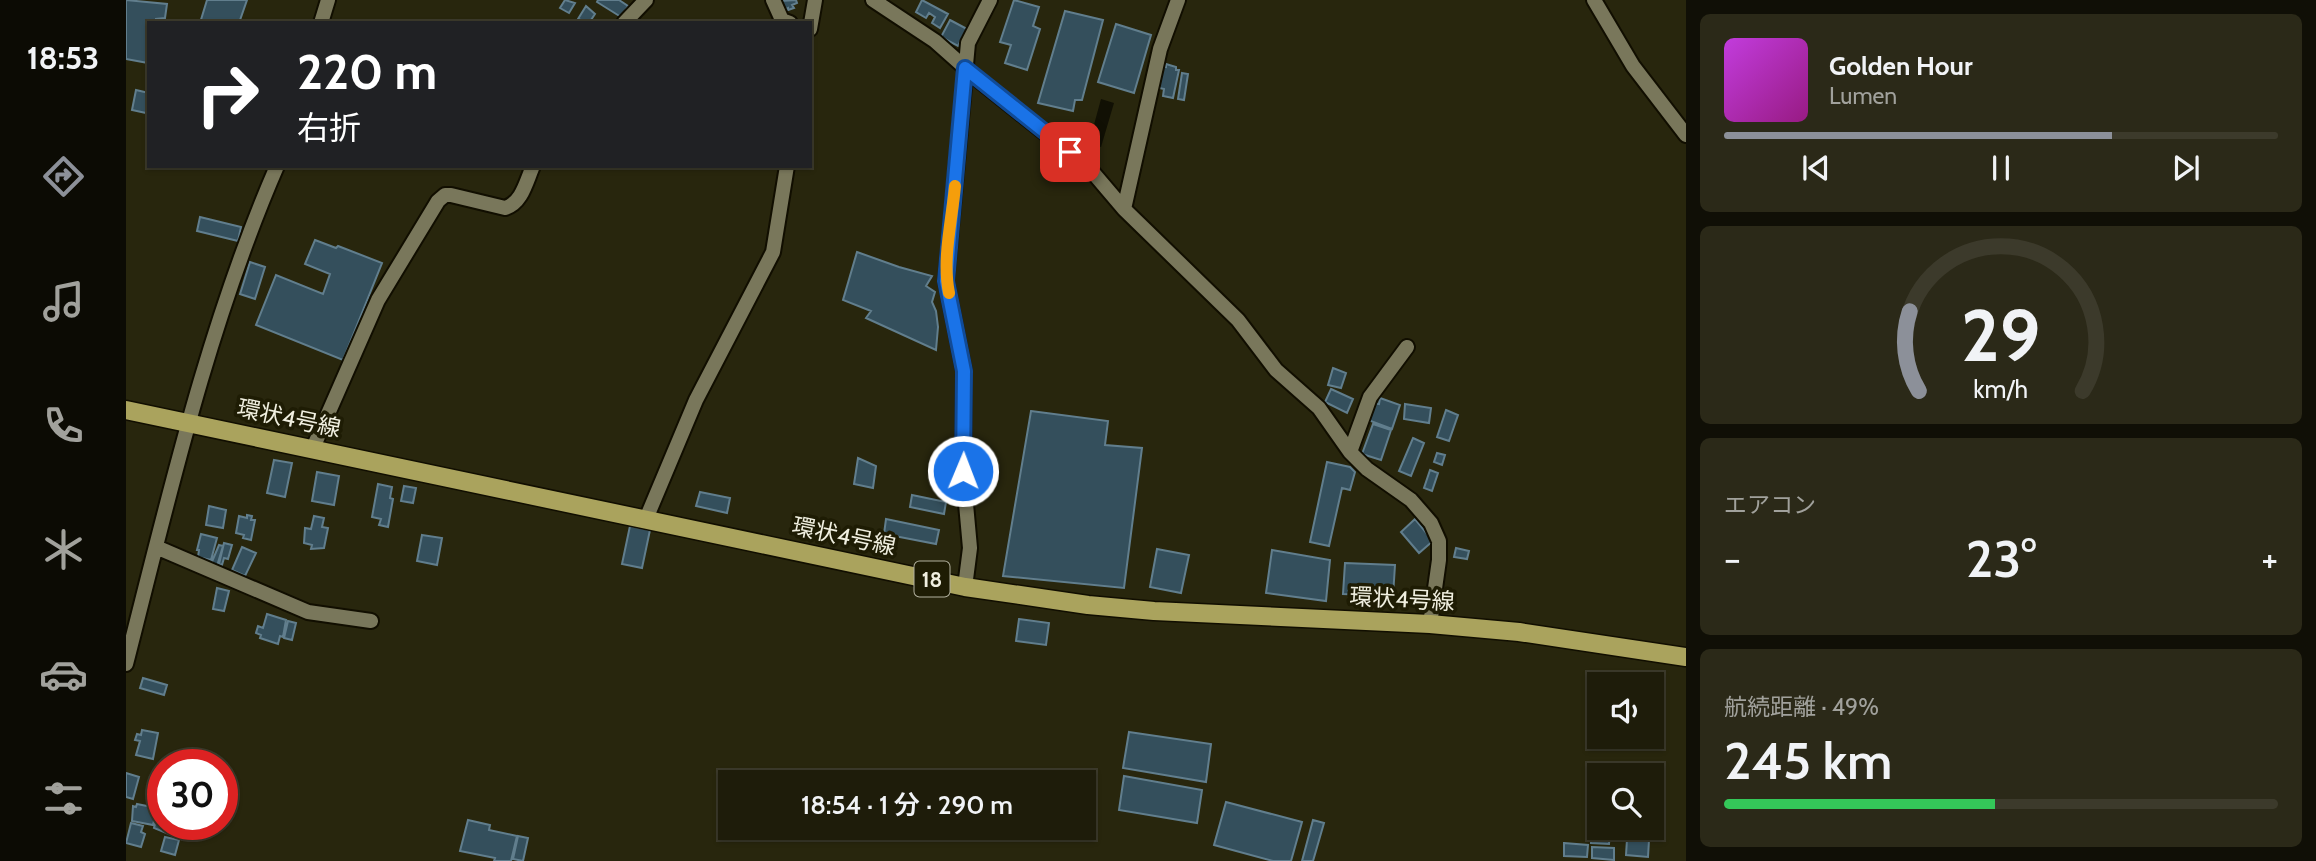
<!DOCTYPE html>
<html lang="ja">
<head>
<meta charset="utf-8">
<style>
	body { margin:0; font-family:Cabin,"Noto Sans JP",sans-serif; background:#2b2918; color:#f1f3f6; height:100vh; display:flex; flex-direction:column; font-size:26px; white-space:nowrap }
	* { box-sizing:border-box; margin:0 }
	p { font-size:23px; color:#a1a19c }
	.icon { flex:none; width:38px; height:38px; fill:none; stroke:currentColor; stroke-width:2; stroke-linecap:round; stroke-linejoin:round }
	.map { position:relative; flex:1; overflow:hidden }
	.sheet { display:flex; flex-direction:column; gap:14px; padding:14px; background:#100f06; width:630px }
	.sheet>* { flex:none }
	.banner { position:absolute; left:21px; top:21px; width:665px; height:147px; border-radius:0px; box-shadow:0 2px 5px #0004,0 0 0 2px #3c3a2b; background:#202124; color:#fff; overflow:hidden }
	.tools { position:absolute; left:1461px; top:672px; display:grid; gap:14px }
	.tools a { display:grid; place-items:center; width:77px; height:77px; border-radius:0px; background:#1e1c0a; box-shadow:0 2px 5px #0004,0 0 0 2px #3c3a2b; font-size:35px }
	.speed { position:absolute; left:21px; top:749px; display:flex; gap:14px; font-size:35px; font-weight:700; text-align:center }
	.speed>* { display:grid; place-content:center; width:91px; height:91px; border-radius:50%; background:#1e1c0a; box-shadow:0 2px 5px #0004,0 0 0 2px #3c3a2b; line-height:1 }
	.speed .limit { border:10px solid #d22; background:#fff; color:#111 }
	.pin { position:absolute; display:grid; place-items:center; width:60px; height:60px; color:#fff; margin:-30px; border-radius:14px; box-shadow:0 4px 10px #0006 }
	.me { position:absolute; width:77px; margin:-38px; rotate:1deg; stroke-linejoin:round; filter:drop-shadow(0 0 5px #0008) }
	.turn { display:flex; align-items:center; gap:24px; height:147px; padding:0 35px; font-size:32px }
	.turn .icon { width:91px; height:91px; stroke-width:2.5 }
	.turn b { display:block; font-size:49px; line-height:60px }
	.big { font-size:52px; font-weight:600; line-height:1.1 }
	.sheet .card { flex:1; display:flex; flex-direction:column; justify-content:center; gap:10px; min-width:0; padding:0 24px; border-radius:10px; background:#2b2918 }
	.sheet .dial { align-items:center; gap:0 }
	.dial svg { height:182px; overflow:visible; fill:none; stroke:#3c3a2b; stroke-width:7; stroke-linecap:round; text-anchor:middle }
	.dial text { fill:#f1f3f6; stroke:none }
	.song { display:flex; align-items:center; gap:21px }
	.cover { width:84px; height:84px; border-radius:10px; background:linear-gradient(135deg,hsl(290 70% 55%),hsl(310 70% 35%)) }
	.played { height:7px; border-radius:4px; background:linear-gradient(90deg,#8c9099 70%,#3c3a2b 70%) }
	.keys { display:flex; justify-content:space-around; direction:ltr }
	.heat { display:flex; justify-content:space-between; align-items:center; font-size:38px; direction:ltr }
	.charge { height:10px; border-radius:5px; background:linear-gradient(90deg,#34c759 49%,#3c3a2b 0) }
	.trip { position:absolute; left:592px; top:770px; width:378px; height:70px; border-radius:0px; background:#1e1c0a; box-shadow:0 2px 5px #0004,0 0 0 2px #3c3a2b; font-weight:600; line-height:70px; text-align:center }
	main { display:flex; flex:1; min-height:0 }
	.menu { display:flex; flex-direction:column; width:126px; justify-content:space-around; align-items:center; background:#0c0b04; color:#a1a19c }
	.menu .icon { width:49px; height:49px }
	.menu .active { color:#8c9099 }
	.menu b { font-size:32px; color:#f1f3f6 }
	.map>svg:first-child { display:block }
	.water { fill:#111004 }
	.building { fill:#344f5c; stroke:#617e8d; stroke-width:2 }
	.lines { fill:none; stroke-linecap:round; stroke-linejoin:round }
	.minor-casing { stroke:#110e00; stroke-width:18 }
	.major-casing { stroke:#110e00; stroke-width:21 }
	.minor { stroke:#79775b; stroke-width:14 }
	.major { stroke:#aaa35d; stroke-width:18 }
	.route-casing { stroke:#114b97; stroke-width:18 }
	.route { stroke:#1a73e8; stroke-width:12 }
	.slow { stroke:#f59e0b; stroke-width:12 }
	.labels { text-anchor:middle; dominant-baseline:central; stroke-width:7; stroke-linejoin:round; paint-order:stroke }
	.shield { fill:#1e1c04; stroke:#b1b09e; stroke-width:2 }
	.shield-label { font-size:21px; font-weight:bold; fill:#f0efe0 }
	.street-label { font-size:23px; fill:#f0efe0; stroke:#1e1c04 }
</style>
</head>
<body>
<main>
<nav class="menu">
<b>18:53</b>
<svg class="icon active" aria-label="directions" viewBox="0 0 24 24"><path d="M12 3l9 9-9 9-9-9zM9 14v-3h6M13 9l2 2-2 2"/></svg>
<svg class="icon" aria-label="music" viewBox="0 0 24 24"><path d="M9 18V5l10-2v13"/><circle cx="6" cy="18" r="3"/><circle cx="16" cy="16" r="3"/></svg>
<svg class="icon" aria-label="phone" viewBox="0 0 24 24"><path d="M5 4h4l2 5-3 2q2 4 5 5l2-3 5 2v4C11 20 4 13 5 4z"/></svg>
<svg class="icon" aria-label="climate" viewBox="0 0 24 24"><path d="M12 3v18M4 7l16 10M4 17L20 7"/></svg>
<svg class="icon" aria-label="car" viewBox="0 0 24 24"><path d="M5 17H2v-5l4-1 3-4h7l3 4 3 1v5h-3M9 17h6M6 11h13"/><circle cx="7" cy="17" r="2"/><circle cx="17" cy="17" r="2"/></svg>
<svg class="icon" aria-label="filters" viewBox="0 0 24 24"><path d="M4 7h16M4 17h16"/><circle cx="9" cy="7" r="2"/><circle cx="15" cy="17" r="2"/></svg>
</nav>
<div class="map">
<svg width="1560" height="861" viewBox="0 0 1560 861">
	<rect width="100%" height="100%" fill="#28260d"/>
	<!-- water -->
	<path class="water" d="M975,99L988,103L975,147L963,143Z"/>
	<!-- building -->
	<path class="building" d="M0,0L41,4L39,18L30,19V23H23L22,63L0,59Z
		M81,0H121L113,23H74Z
		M439,0L449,3L443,13L434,8Z
		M472,0H493L502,6L495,17L471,2Z
		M670,0L671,3L666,5L668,8L662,10V8L658,10L654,1Z
		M796,0L822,14L814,28L806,23L809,17L803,13L800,18L790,12Z
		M888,0L913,7L907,26L914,29L901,70L879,63L885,45L874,42Z
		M460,6L469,14L463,23L452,19Z
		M939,11L977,20L956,100H949L947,111L912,103Z
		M824,20L841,29L832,46L815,37Z
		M990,24L1025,35L1008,93L972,82Z
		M1040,64L1050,67V70H1053L1047,98L1037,96L1038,89L1029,87L1033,66L1040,67Z
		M1056,73L1062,74L1058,100L1052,99Z
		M10,90L23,93L20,113L6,110Z
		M74,217L115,227L112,241L71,231Z
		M189,240L210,248L212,246L256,263L217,360L130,325L150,275L197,294L204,274L179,264Z
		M731,252L773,267L806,276L800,286L809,292L806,302L810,311L812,327L810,350L740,318L745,311L717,300Z
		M124,262L139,267L129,299L114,294Z
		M1207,368L1220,373L1215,388L1202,385Z
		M1205,389L1227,399L1221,413L1199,402Z
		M1254,398L1274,405L1266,429L1242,420L1247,403L1253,404Z
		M1279,404L1305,408L1303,423L1278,419Z
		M1320,410L1332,415L1323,441L1311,437Z
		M905,411L982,421L979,445L1016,448L998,588L877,576Z
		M1247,424L1265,430L1255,460L1236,454Z
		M1287,438L1298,443L1285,476L1273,471Z
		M1311,453L1319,455L1316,465L1308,462Z
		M732,458L750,466L747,488L728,484Z
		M148,460L166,463L159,497L141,493Z
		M1201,462L1224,467L1229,472L1224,490L1216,488L1203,546L1184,542Z
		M1304,470L1312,473L1306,491L1298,488Z
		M191,472L213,476L208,505L186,501Z
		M252,484L266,487L264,498L267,499L262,527L253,525L255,519L246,517Z
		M278,486L290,488L287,503L275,501Z
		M574,492L604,498L601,513L570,506Z
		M786,495L820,502L818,514L784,507Z
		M83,506L100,510L97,528L80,525Z
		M121,515L126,516L125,520H129L125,540L117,538L118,535L110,533L113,516L121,518Z
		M188,516L198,518L196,527L202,528L198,548L185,549L186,545L178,543L179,528L185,529Z
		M760,519L813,530L810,544L758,534Z
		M1289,519L1307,541L1293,553L1275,532Z
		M504,526L524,530L516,568L496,564Z
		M75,534L91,538L85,560L72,557L73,550H71Z
		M296,535L316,538L311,565L291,561Z
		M98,543L106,545L102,559L98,558L96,565L93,564Z
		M93,545L97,546L91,566L85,564Z
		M116,547L130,553L119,576L106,570Z
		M1330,548L1343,551L1341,559L1328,557Z
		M1031,549L1063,555L1055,593L1024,587Z
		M1146,550L1204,560L1200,601L1140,593Z
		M1219,563L1269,565L1267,596L1217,594Z
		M91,588L103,591L98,611L87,609Z
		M1313,593L1320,594L1318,600L1327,601L1326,607L1311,605Z
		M141,614L160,620L157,637L154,636L152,644L134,638L135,635L130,633L132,626L137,628Z
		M893,619L923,623L920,645L890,641Z
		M162,621L170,623L166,640L158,638Z
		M17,678L41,685L38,695L14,688Z
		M16,730L32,733L27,759L10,755L14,741L9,740L11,734L15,735Z
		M1003,732L1085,744L1080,782L997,768Z
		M0,773L13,777L7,799L0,797Z
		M998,776L1076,790L1071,823L993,810Z
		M1100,802L1176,822L1165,861H1147L1088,845Z
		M11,804L31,808L27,825L6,821L7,806L10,807Z
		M32,812L37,813V824H58L57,827L54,826L53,829L56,830L55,839L28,828Z
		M342,820L364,825L363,830L391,836L385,861H368L369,858L334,851Z
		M1187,820L1198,823L1187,861H1176Z
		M5,823L17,826L15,832L19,834L15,847L0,843Z
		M1465,832H1484L1483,844L1465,843Z
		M392,836L402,838L397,861L387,859Z
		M39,837L53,840L49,855L35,851Z
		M1501,839L1523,840L1522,857L1500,855Z
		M1438,843L1462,845L1461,857L1438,856Z
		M1466,847L1488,848V860L1466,858Z"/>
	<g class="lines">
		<defs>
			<path id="minor" d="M647,0L656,20L664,23
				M747,0L809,41L854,81L964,169L998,209L1112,320L1150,370L1193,408L1224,452L1241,469L1285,500L1305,523L1313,541V560L1304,624
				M1468,0L1507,66L1560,135
				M195,23L202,0
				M498,23L520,0
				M684,29L689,0
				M998,209L1034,49L1052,0
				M187,448L252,300L312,201L319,195H325L379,208C396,203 400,182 407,166
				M1224,452L1244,397L1281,347
				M520,519L570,400L647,252L661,166
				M30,547L182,612L245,621
				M839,587L844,548L837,471L838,371L820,281L842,43L864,0
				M0,664C43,496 82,325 151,166"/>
			<path id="major" d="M0,410L839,587L962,605L1028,611L1304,624L1393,632L1560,657"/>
		</defs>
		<!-- minor casing -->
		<use href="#minor" class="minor-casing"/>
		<!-- major casing -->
		<use href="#major" class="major-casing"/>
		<!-- minor -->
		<use href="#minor" class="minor"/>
		<!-- major -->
		<use href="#major" class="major"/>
	</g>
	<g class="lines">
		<defs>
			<path id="route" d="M837,471L838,371L820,281L839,68L944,152"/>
		</defs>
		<!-- route casing -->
		<use href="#route" class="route-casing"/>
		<!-- route -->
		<use href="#route" class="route"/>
		<!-- slow -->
		<path class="slow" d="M823,293C816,259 826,220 829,186"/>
	</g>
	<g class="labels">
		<!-- shield labels -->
		<rect class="shield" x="788.5" y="561.5" width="35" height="35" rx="5"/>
		<g class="shield-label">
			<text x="806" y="579">18</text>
		</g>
		<!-- street labels -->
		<g class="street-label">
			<text transform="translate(163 418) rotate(12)">環状4号線</text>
			<text transform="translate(718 536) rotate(12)">環状4号線</text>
			<text transform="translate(1276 599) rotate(3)">環状4号線</text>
		</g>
	</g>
</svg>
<div class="tools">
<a><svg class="icon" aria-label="sound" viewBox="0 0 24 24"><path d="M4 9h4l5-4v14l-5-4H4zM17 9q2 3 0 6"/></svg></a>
<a><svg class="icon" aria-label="search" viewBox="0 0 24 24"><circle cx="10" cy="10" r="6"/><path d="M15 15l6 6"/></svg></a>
</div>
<div class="speed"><div class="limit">30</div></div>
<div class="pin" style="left:944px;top:152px;background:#d93025"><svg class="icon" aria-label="arrive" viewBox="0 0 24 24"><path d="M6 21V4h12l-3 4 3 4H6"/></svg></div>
<svg class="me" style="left:837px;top:471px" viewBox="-20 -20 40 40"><circle r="17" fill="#1a73e8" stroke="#fff" stroke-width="3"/><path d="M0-11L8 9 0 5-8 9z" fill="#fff"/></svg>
<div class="trip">18:54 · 1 分 · 290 m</div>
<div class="banner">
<div class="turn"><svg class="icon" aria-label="right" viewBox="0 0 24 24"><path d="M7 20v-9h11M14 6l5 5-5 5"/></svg><div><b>220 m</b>右折</div></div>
</div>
</div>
<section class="sheet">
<div class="card">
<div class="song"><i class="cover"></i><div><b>Golden Hour</b><p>Lumen</p></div></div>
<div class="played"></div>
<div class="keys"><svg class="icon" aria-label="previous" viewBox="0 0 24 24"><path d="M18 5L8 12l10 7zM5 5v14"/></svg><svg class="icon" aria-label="pause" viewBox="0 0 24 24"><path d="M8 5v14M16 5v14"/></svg><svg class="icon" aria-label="next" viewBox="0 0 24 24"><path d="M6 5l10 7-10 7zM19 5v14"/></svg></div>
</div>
<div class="card dial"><svg viewBox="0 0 100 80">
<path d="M14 69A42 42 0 1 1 86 69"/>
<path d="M14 69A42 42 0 0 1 10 34" stroke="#8c9099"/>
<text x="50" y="56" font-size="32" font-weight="700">29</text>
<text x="50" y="72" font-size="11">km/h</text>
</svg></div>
<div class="card"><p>エアコン</p>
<div class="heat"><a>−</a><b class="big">23°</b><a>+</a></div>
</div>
<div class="card"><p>航続距離 · 49%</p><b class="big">245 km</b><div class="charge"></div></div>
</section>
</main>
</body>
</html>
